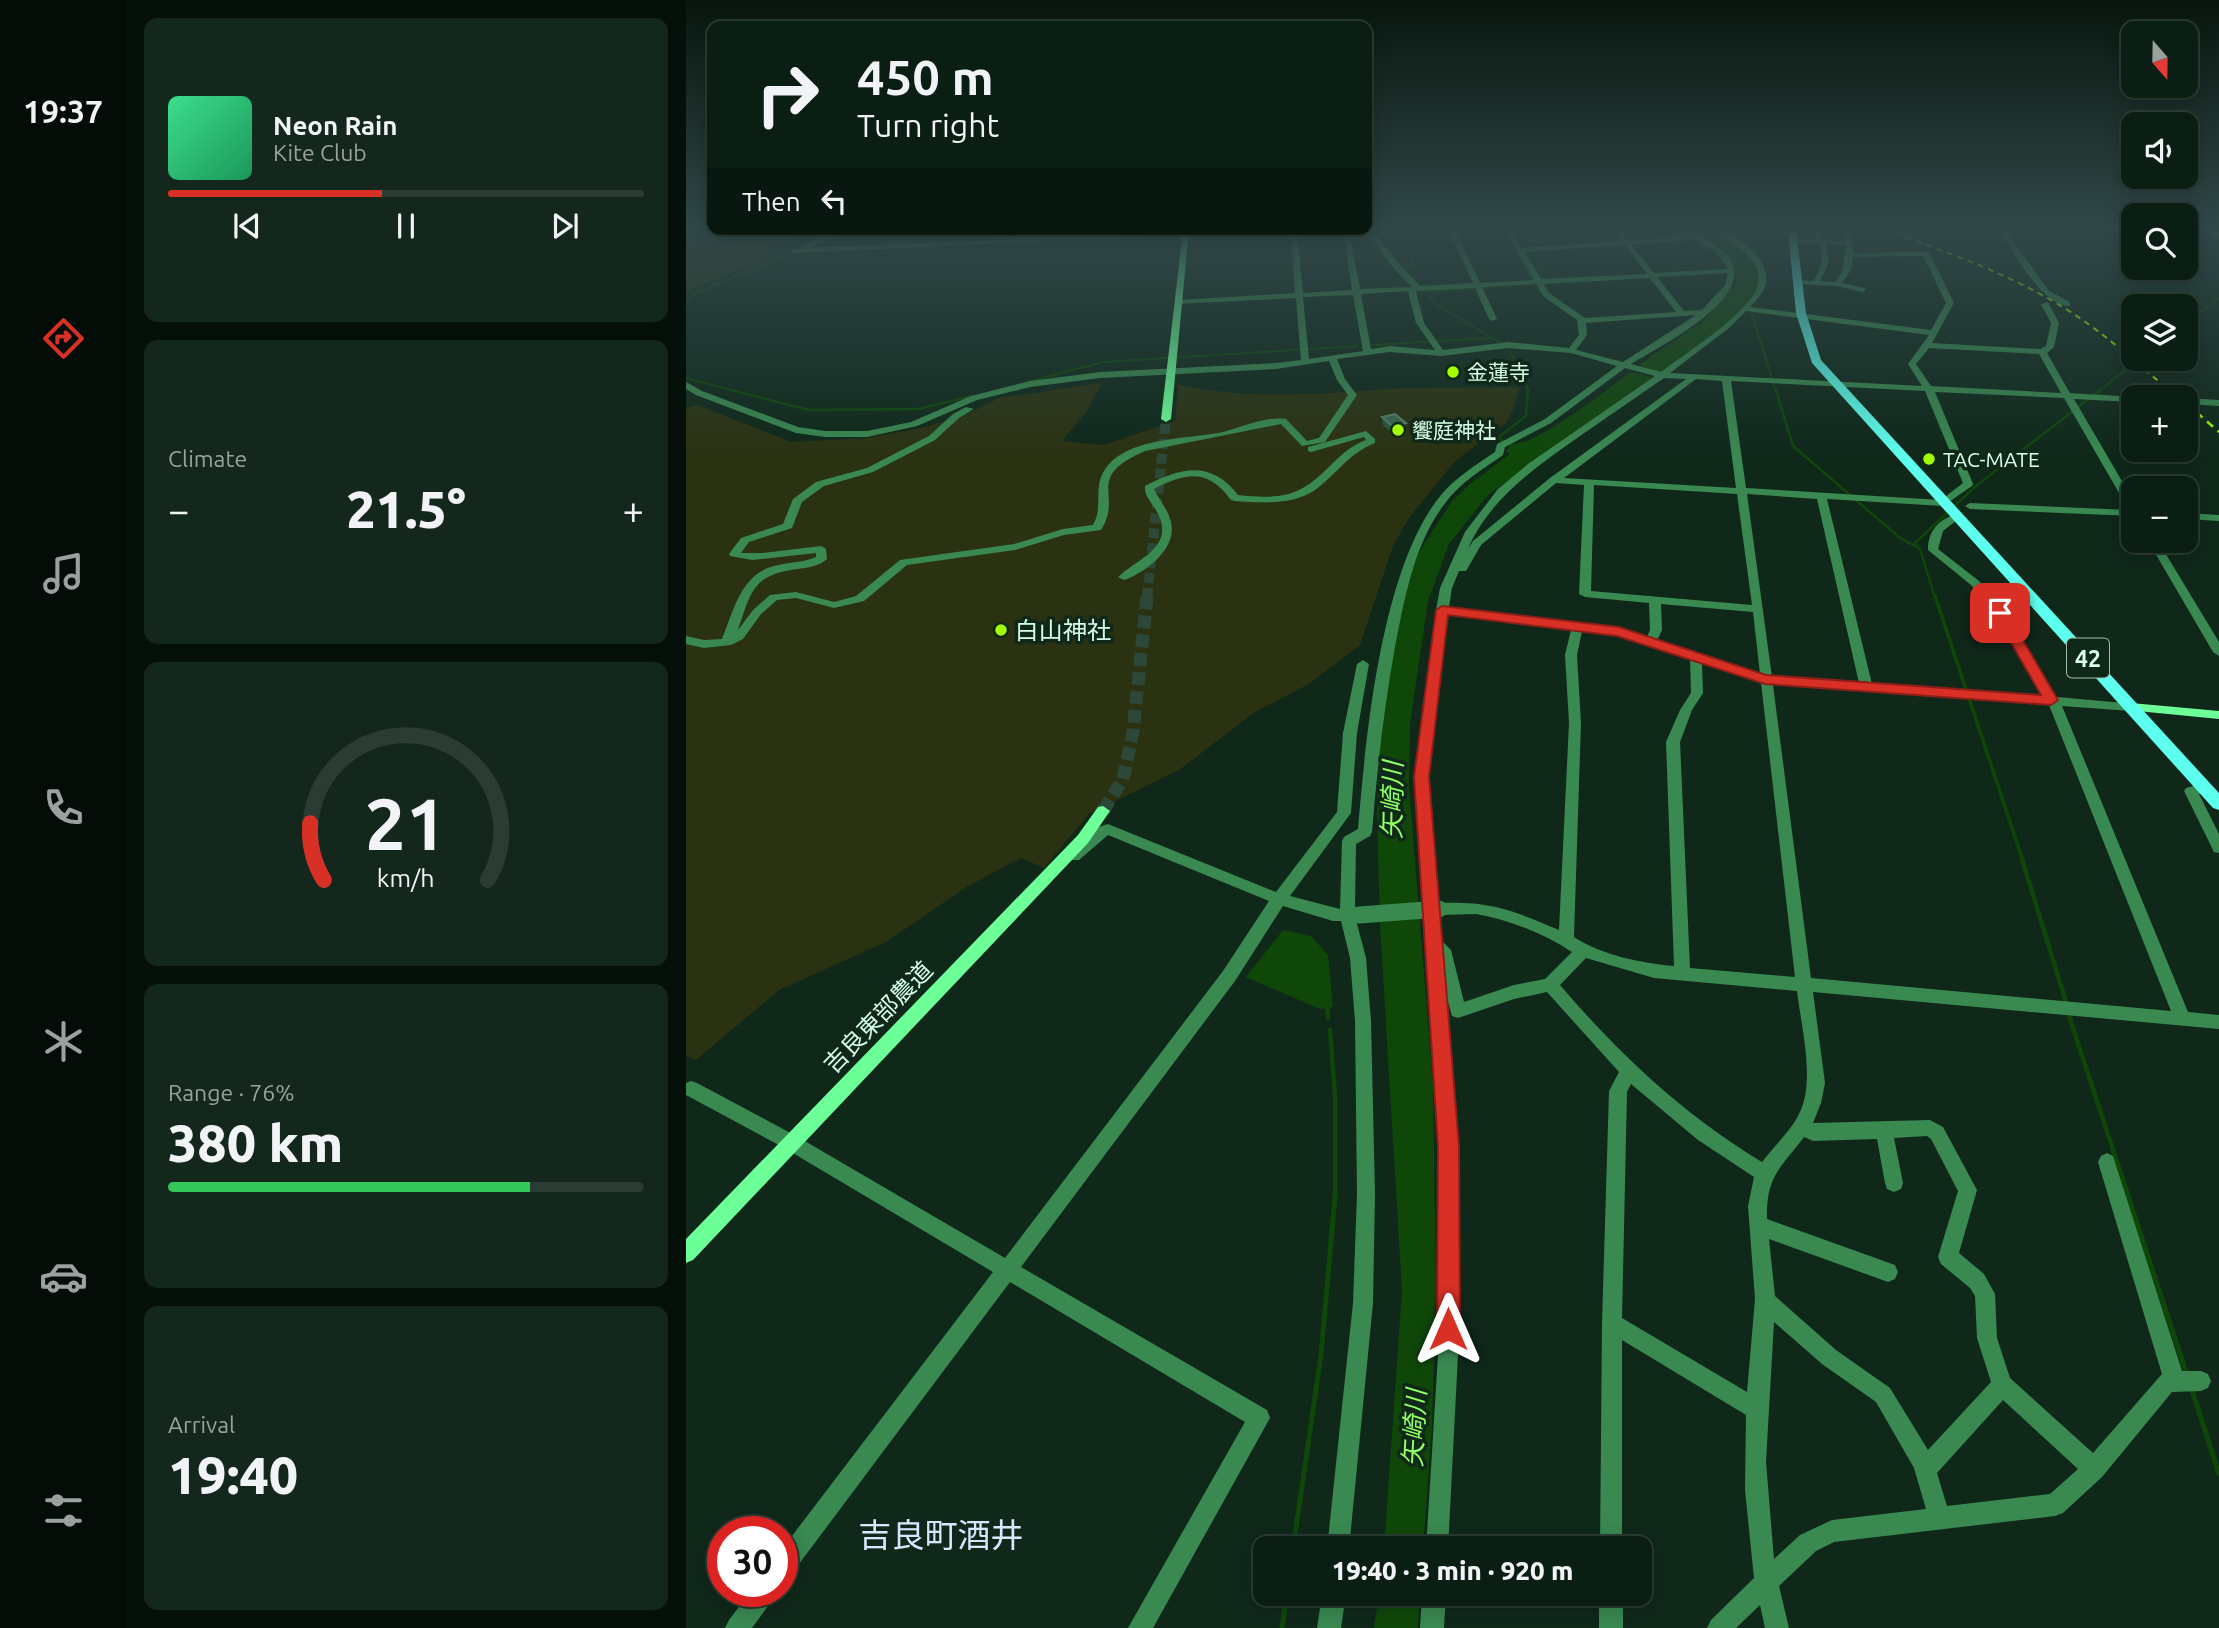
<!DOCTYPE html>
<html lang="en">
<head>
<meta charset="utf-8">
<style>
	body { margin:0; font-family:Ubuntu,"Noto Sans JP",sans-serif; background:#14271d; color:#f1f3f6; height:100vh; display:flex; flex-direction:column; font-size:26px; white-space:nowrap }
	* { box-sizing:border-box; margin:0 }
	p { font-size:23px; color:#9aa2a0 }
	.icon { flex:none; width:38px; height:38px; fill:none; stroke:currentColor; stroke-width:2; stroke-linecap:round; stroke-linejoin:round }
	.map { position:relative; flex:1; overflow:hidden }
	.drawer { display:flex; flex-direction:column; gap:18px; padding:18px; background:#06100b; width:560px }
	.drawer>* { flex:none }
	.top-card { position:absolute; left:21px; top:21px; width:665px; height:214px; border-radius:14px; box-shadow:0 4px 18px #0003,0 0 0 2px #2b3c34; background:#0b1e14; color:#f1f3f6; overflow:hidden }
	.needle { width:46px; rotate:160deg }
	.buttons { position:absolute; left:1435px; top:21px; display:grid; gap:14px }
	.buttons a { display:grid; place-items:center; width:77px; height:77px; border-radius:14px; background:#0b1e14; box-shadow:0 4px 18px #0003,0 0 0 2px #2b3c34; font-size:35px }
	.speed { position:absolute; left:21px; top:1516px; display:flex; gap:14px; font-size:35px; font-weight:700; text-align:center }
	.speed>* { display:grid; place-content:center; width:91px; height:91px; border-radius:50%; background:#0b1e14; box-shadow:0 4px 18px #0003,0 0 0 2px #2b3c34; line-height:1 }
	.speed .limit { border:10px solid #d22; background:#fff; color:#111 }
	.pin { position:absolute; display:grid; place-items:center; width:60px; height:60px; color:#fff; margin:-30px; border-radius:14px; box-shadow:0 4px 10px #0006 }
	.me { position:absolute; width:77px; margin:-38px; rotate:0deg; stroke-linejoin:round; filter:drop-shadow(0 0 5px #0008) }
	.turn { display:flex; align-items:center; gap:24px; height:147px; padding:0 35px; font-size:32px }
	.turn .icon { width:91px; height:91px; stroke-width:2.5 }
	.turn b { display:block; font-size:49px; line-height:60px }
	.then { display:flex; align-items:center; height:66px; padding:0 35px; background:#0003; gap:14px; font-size:26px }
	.big { font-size:52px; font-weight:800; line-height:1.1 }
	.drawer .card { flex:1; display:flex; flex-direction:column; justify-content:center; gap:10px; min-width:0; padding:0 24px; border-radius:14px; background:#14271d }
	.drawer .dial { align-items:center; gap:0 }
	.dial svg { height:182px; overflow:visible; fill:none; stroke:#2b3c34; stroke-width:7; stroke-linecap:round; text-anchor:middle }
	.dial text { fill:#f1f3f6; stroke:none }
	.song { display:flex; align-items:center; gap:21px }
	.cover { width:84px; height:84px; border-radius:10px; background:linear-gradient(135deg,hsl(150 70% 55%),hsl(150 70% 35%)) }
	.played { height:7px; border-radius:4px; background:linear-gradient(90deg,#d93025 45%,#2b3c34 45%) }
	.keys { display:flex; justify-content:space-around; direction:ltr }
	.heat { display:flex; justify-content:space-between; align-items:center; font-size:38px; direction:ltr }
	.charge { height:10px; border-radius:5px; background:linear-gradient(90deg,#34c759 76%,#2b3c34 0) }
	.trip { position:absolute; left:567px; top:1536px; width:399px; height:70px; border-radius:14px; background:#0b1e14; box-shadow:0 4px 18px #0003,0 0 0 2px #2b3c34; font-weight:800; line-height:70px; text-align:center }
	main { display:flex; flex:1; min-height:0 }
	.tab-bar { display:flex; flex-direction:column; width:126px; justify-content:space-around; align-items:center; background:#040c08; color:#9aa2a0 }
	.tab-bar .icon { width:49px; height:49px }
	.tab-bar .active { color:#d93025 }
	.tab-bar b { font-size:32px; color:#f1f3f6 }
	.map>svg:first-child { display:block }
	.green { fill:#2b3212 }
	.water { fill:#0f4709 }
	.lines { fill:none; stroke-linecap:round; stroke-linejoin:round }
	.stream-far4 { stroke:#0f4709; stroke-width:2 }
	.stream-far3 { stroke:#0f4709; stroke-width:2.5 }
	.stream-far2 { stroke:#0f4709; stroke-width:3.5 }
	.stream-far1 { stroke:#0f4709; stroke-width:4.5 }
	.stream { stroke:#0f4709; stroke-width:5 }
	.secondary-tunnel-far1 { stroke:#2d4839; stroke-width:10; stroke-dasharray:10 5; stroke-linecap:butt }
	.secondary-tunnel { stroke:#2d4839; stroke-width:13; stroke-dasharray:13 6; stroke-linecap:butt }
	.street { fill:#398951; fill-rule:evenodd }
	.secondary { fill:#6dff98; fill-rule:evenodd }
	.primary { fill:#5dffee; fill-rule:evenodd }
	.rail-far1 { stroke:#a2ff02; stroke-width:2; stroke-dasharray:6 5; stroke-linecap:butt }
	.rail { stroke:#a2ff02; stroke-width:2.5; stroke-dasharray:8 6; stroke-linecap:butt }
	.street-bridge { stroke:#398951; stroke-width:17 }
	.wall { fill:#27573e }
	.shaded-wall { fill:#163c28 }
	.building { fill:#3a6950; stroke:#528067; stroke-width:2 }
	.route { fill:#d93025; stroke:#8d1f18; stroke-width:2 }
	.poi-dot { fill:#a2ff02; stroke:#0f281a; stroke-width:2.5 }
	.labels { text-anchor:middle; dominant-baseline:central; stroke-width:7; stroke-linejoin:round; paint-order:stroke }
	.far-poi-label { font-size:21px; fill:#d6ffe6; stroke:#0f281a; text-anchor:start }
	.shield { fill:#0f281a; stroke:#9abea9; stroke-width:2 }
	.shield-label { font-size:23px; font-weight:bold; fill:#d6ffe6 }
	.poi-label { font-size:24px; fill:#d6ffe6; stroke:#0f281a; text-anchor:start }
	.street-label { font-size:24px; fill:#d6ffe6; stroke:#0f281a }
	.water-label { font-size:26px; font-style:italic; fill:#8eff64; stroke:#0f281a }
	.near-quarter-label { font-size:33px; fill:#d8e6ff; stroke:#0f281a }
</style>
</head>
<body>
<main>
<nav class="tab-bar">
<b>19:37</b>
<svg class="icon active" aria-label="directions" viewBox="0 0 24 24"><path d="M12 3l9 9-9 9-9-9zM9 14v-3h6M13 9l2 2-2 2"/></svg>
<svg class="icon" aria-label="music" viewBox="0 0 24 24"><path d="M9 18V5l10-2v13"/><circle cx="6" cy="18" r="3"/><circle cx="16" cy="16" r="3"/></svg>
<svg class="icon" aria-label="phone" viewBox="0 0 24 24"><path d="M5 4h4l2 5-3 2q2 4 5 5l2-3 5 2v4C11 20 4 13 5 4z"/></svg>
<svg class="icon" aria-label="climate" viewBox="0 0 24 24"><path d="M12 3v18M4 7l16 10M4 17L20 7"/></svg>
<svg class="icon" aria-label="car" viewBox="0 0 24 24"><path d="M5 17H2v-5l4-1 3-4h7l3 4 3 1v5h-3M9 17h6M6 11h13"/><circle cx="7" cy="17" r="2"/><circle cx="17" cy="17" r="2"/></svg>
<svg class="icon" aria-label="filters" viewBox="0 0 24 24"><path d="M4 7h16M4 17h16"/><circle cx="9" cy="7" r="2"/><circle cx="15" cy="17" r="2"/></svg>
</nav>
<section class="drawer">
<div class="card">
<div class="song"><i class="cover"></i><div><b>Neon Rain</b><p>Kite Club</p></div></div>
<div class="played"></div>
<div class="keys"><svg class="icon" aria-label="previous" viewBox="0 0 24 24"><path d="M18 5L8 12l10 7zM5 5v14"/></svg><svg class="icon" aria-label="pause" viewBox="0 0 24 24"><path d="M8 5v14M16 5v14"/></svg><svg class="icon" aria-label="next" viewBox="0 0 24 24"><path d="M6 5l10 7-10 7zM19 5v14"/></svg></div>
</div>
<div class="card"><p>Climate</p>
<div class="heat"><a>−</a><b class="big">21.5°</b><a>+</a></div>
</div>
<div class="card dial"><svg viewBox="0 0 100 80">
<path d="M14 69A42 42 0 1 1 86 69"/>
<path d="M14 69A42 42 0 0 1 8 44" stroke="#d93025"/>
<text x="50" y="56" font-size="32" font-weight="700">21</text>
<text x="50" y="72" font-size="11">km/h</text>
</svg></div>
<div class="card"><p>Range · 76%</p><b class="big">380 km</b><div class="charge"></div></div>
<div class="card"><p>Arrival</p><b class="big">19:40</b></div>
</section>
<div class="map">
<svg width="1533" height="1628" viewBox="0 0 1533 1628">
	<rect width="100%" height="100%" fill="#0f281a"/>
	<!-- green -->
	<path class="green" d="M0,230H133L83,244L82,258L0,292Z
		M416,383L400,412L376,441L417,445L489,421L492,385C573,401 639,393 721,388C758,387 796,388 833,387L828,408L819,424L769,461L723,518L707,546L674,645L623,684L569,712L493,770L403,814L358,868L335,858L282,886L200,942L93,990L10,1060L0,1056V408L11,405L105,442L181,438L235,428L279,415L313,398Z"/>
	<!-- water -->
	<path class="water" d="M999,230C1022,230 1040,235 1058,251C1069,261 1078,272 1073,288C1066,312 998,357 976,373L949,368L1017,321L1051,282C1048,251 1024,244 999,230Z
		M945,372L967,377L802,495L763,544L742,601L724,724L723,786L747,1085L750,1282L746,1426L737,1549H698L716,1290L694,925L691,815L695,707L725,571L731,555L766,501L785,483L824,454L820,451L825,444C851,446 921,389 945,372Z
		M597,930L625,936L642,955L647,1007L634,1009L560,977Z
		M693,1594H734L732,1628H688Z"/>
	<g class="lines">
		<!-- stream-far4 -->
		<path class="stream-far4" d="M716,230L728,266H717L751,305L815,343
			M118,249L156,234
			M739,292L848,284L818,230
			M0,302L9,293L110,252
			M1066,314L1090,392
			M1500,323L1533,298
			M686,345L806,338
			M821,348L837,371L842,392
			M1451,361L1453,359
			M0,378L52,392
			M341,382L417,362L672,346
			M1412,392L1446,365"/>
		<!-- stream-far3 -->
		<path class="stream-far3" d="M45,390L123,410L232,409L286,396
			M1090,390L1107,446L1214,538L1229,546
			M828,447L812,438L840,416L842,390
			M1249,598L1234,549L1228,544L1290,486L1414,390"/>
		<!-- stream-far2 -->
		<path class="stream-far2" d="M1249,596L1337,861"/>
		<!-- stream-far1 -->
		<path class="stream-far1" d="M1336,859L1380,1002
			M641,1006L642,1018
			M1383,1016L1443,1198
			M644,1030L649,1095V1198"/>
		<!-- stream -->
		<path class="stream" d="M1442,1196L1500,1372
			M1506,1390L1533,1474
			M607,1549L635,1355L649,1196
			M596,1628L601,1594"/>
		<!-- secondary-tunnel-far1 -->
		<path class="secondary-tunnel-far1" d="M461,598L480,419"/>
		<!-- secondary-tunnel -->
		<path class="secondary-tunnel" d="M417,811L437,779L447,732L461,596"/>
		<!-- street -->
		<path class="street" d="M158,230H166L121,248L536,230H575L572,232L107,253L103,251L115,248V245Z
			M605,230H611L617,293L666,290L657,230H663L674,289L726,287L708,269L680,230H686L714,265L734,286L787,283L763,230H769L794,283L848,280L819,230H825L836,248L936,241L928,230H934L942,240L1001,236L991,230C1004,229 1023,240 1034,249C1088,290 974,346 945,364L975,372C1003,351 1046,324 1067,296C1074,286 1074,271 1067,261C1056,245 1036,241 1024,230C1044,230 1076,252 1080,273C1083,286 1073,298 1064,307L1245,330L1260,303L1237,256L1167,257L1165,270L1156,283L1179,288L1180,290L1176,292L1151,286L1108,284L1107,282L1111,280L1127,281C1135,268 1139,258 1133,244L1107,243L1104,239L1131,240L1126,230H1132L1138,240L1159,241V230H1165L1167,253L1243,252L1268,303L1246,343L1354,349L1360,346L1365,323L1355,304L1362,302L1373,323L1368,347L1361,353L1384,393L1450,397H1447V402L1388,399L1447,500V516L1284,509L1279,506L1284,503L1443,510L1378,398L1249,392L1287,484L1286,486L1257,506L1141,499L1186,684L1358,696L1309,615L1285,585L1242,550C1242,531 1252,520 1270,514L1275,517L1257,531L1252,549L1293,581L1318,611L1371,697L1449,704L1451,707L1449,710L1445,711L1376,706L1502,1012L1533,1015V1029L1127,992L1139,1083L1135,1103L1127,1123L1244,1120L1257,1127L1291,1190L1273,1253L1298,1274L1309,1294L1311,1338L1324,1378L1407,1453L1476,1374L1412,1162L1415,1156L1421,1153L1427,1156L1496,1371H1515L1522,1374L1525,1381L1522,1388L1515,1391L1486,1392L1416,1477L1377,1513L1369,1516L1148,1542L1130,1551L1093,1586L1103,1628H1079L1074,1605L1050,1628H1021L1025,1620L1068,1578L1059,1490L1060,1415L936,1340V1549H914L916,1323L923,1091L933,1072L861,992L828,999L772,1018L766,1016L760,995L772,1146V1355L762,1549H740L752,1355L754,1146L729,777L750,610L754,588L779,532L812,489L842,464L969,376L939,368L865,423L819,447L817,455C797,469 775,482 760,502C728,543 719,597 709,647C698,708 691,770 686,832L684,836L670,844L669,909L673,911L676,915L670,920L680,958L685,1021L689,1194L687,1303L663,1549H641L667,1303L671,1194L669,1021L664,958L655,921H647L597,906L549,981L335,1267L581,1410L584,1418L467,1628H442L559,1422L324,1282L104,1576L96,1579V1549L307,1272L100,1149L0,1095V1083L5,1081L11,1083L112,1137L319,1258L537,971L583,901L422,835L393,860H383L381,856L383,852L409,828L422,824L590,892L651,812L657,733L671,664L677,660L683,664L671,733L665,813L604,896L654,909L656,841L658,837L672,829C680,736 695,568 755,495C770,477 790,465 809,452L811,444L859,419L931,366L885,353L822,348L755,356L704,352L651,359L659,379L671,395L639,442L616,446L595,424L459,451C397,478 438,494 415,530L378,535L329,550L221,565L178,601L148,608L110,598L91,600L75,614L57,639L45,645L18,648L0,644V636L18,640L36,639C47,612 55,574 88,566C102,562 116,563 130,557V553L66,560L44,556L43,554L55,538L97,524L107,499L130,482L181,468L243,436L267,414L280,407L288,409L273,418L249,440L187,472L138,486L116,502L106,528L63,542L55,553H77L135,546L140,549L141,559C133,566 122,568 111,569C67,575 65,591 52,630L67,610L84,595L110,592L148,602L170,596L214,560L328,544L377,529L407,525C419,504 404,486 423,464C448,437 503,439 537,432C557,427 579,416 600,419L621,441L633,438L662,395L651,380L643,361L590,369L414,378L344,387L291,400L231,426L181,437H139L110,433L10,395L0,389V382L16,391L112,427L139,431H181L225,422L285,396L344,381L414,372L590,363L615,360L610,298L492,304L488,302L492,300L609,293ZM1008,240C1022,247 1036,254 1041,269L968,273L945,244ZM1140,244L1160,245L1157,270L1149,282L1134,281L1143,262ZM939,245L961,274L855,279L839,252ZM1042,273L1039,285L1016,310L998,311L971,277ZM964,278L990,312L899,318L863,293L858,284ZM850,284L857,296L891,320L893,335L883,348L822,342L757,350L738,323L730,291L789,288L803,319L807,321L811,319L796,287ZM722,291L730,323L749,350L704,346L685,349L675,294ZM667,295L677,351L623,359L617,297ZM1060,311L1243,335L1222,364L1236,386L984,373L1043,328ZM1010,315L937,362L890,350L901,335L900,323ZM1243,348L1353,354L1375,393L1245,386L1230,364ZM978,378L1000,379L864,478L787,541L782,549C804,498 850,467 894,436C922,417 950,397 978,378ZM1010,379L1036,381L1050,488L878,478ZM1045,381L1239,391L1277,483L1255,500L1060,488ZM870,483L898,485L893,594L899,597L963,603L964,630L961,637L933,628L763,607L766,588L773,571H780L795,545ZM908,485L1051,494L1066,605L905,591ZM1061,494L1131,499L1173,683L1086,677ZM975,604L1067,612L1074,674L971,641L976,630ZM762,614L885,630L879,655L883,723L873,930C825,910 806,901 753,903L743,777ZM896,631L931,635L1004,659L1005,693L994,710L980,742L988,966C955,963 915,955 888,937L895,723L891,655ZM1016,664L1075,683L1109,977L1004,968L994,742L1006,710L1017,693ZM1087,685L1363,705L1485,1011L1125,978ZM790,914C823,920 858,933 886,952L859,979L828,985L778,1002L765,950L756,941L754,915ZM900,958L968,978L1111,991C1115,1026 1130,1082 1113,1114C1104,1132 1088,1146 1076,1162C998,1115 933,1054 874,985ZM945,1084L1012,1140L1068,1177L1062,1206L1069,1299L1061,1392L936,1318L941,1092ZM1241,1136L1245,1139L1272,1191L1252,1257L1255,1264L1284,1288L1289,1296L1291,1338L1305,1382L1242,1450L1204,1388L1150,1350L1089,1296L1083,1239L1202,1282L1209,1279L1212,1272L1209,1265L1081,1219C1080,1176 1094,1169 1118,1137L1127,1141L1191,1139L1199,1183L1201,1189L1208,1192L1215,1189L1217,1183L1208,1138ZM1088,1322L1136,1364L1190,1402L1228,1468L1240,1509L1146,1520L1114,1535L1088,1559L1080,1462ZM1317,1400L1392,1469L1364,1494L1261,1506L1251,1473Z
			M1313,230H1319L1363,291L1384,302V306C1355,306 1328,252 1313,230Z
			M1500,398L1533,400V406L1500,404Z
			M680,431L689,439V443C663,453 651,474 629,490C607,505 575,503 549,501L545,500C522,469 501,472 468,489C473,500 481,508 484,519C494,546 461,572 438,580L432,577C453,557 491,547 470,510C465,502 458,495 459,486C495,467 525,460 552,495C572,497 595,499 613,490C639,478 652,450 680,440L678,437L625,452L622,451V447Z
			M1500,513L1533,515V521L1500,519Z
			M1462,541H1472L1533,642V656L1527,652Z
			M1518,783L1525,788L1523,791L1513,794L1533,834V853L1528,852L1498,791L1500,788Z
			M65,1591H91L87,1599L66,1628H39L43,1620Z
			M636,1594H660L655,1628H631Z
			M736,1594H760L758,1628H734Z
			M913,1594H937V1628H913Z"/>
		<!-- secondary -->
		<path class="secondary" d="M497,230H503L485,419L480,422L475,419Z
			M1512,230L1533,231V235Z
			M1445,703L1533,711V719L1441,710L1439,707L1441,704Z
			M417,806L424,811L402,843L7,1260L0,1263V1239L392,835L412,807Z"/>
		<!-- primary -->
		<path class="primary" d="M1102,230H1110L1120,313L1135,360L1533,793V810L1527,808L1126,363L1110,313Z"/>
		<!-- rail-far1 -->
		<path class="rail-far1" d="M1199,230C1261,252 1324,274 1380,309C1418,333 1451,363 1485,392"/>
		<!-- rail -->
		<path class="rail" d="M1483,390L1492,397
			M1500,403L1533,432"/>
		<!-- street-bridge -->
		<path class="street-bridge" d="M673,915L753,909"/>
	</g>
	<!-- wall -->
	<path class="wall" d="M696,417L720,423V431L707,434L697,425Z"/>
	<!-- shaded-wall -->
	<path class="shaded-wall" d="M720,423V431L707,434V427Z"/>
	<!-- building -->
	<path class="building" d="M709,414L720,423L707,427L696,417Z"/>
	<!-- sky -->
	<linearGradient id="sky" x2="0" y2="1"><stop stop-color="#08160e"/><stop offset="0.5" stop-color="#314849"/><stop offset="1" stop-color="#314849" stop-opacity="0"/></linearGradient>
	<rect width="1533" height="457" fill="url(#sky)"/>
	<!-- route -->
	<path class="route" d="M756,606L933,627L1080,675L1355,695L1308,613L1314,609L1321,613L1372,700L1365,705L1079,684L931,636L762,615L743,777L773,1146L774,1329L771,1337L762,1340L754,1337L751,1329L752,1146L728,777L750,610Z"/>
	<!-- markers -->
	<g class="poi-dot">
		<circle cx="767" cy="372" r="7"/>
		<circle cx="712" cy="430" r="7"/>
		<circle cx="1243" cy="459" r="7"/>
		<circle cx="315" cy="630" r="7"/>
	</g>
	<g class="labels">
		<!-- far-poi labels -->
		<g class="far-poi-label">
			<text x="781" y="372">金蓮寺</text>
			<text x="726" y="430">饗庭神社</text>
			<text x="1257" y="459">TAC-MATE</text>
		</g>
		<!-- shield labels -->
		<rect class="shield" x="1381" y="638.5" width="42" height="39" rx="5"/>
		<g class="shield-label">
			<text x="1402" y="658">42</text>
		</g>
		<!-- poi labels -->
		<g class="poi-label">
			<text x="329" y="630">白山神社</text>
		</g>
		<!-- street labels -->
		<g class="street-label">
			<text transform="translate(192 1017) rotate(-46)">吉良東部農道</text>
		</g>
		<!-- water labels -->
		<g class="water-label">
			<text transform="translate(706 800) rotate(-89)">矢崎川</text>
			<text transform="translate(728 1428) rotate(-87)">矢崎川</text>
		</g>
		<!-- near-quarter labels -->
		<g class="near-quarter-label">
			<text x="255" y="1534">吉良町酒井</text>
		</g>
	</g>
</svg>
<div class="buttons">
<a><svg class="needle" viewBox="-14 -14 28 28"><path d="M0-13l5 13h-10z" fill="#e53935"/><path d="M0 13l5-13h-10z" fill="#9aa2a0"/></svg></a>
<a><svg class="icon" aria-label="sound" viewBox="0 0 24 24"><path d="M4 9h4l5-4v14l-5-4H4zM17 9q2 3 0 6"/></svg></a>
<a><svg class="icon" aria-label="search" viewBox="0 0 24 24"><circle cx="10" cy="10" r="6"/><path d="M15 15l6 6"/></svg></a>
<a><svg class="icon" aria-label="layers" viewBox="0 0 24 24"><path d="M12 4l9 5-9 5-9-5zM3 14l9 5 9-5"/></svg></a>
<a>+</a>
<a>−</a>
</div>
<div class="speed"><div class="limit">30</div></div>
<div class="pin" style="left:1314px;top:613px;background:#d93025"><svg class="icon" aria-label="arrive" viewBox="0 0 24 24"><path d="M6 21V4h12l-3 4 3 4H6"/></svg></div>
<svg class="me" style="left:762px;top:1329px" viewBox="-20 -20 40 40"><path d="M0-17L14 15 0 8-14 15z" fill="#d93025" stroke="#fff" stroke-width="4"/></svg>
<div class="trip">19:40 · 3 min · 920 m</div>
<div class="top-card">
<div class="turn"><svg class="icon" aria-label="right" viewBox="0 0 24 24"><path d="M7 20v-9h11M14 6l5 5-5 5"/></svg><div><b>450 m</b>Turn right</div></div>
<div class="then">Then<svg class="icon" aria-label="left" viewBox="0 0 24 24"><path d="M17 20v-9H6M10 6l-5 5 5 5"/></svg></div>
</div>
</div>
</main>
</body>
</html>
